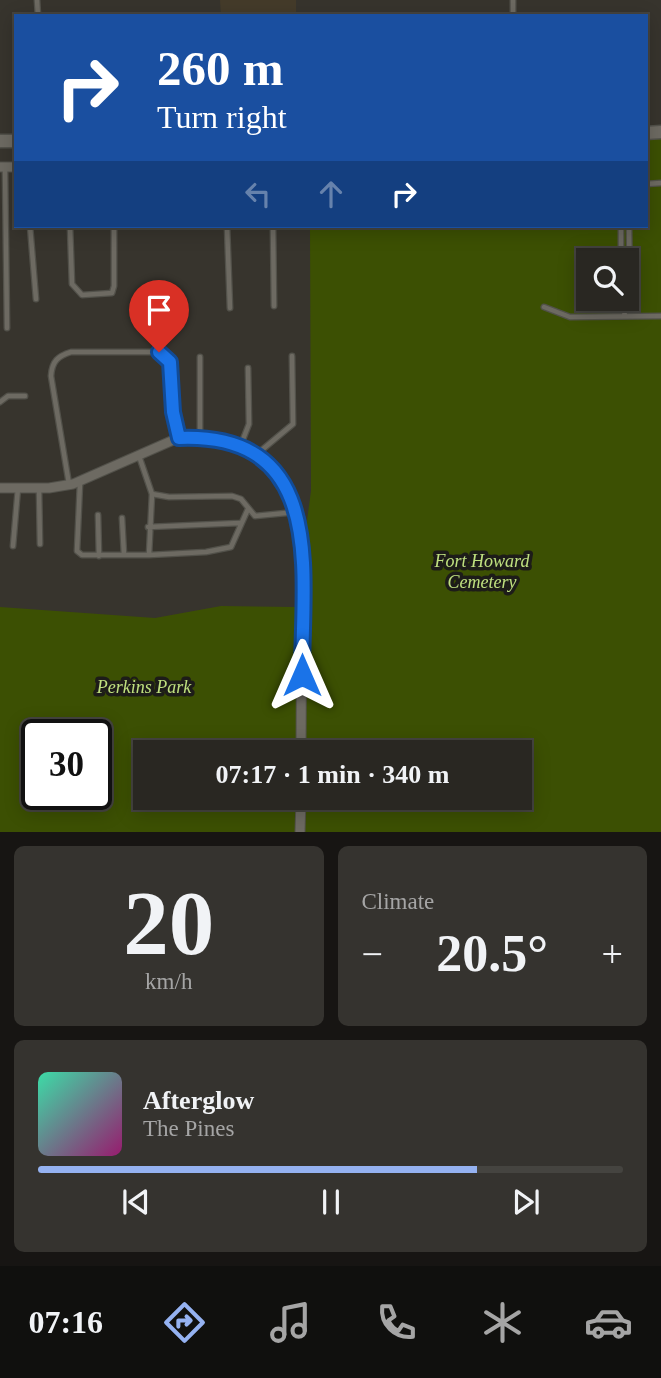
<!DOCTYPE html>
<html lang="en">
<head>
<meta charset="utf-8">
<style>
	body { margin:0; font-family:"Times New Roman",serif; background:#35332f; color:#f1f3f6; height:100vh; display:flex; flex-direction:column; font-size:26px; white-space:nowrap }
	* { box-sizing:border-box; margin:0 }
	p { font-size:23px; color:#a5a5a5 }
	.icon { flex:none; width:38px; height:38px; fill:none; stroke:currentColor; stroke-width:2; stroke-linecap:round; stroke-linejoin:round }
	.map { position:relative; height:832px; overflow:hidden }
	.panel { display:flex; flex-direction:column; gap:14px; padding:14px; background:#171513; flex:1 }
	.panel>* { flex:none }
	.banner { position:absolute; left:14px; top:14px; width:634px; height:214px; border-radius:0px; box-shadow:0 4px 18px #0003,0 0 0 2px #454440; background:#1a4fa0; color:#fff; overflow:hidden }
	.controls { position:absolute; left:576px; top:248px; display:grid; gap:14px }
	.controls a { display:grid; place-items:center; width:63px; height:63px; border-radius:0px; background:#292722; box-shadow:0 4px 18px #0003,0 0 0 2px #454440; font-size:35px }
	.speed { position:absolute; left:21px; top:719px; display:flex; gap:14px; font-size:35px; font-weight:700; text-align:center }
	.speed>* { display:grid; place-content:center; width:91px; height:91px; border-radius:50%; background:#292722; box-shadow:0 4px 18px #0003,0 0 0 2px #454440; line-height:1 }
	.speed .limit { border:4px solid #111; border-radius:10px; background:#fff; color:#111 }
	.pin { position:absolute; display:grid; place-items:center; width:60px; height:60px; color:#fff; margin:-72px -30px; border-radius:50% 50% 50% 0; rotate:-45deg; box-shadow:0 0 7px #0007 }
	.pin .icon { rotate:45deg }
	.me { position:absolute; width:77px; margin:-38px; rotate:0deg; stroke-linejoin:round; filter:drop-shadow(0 0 5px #0008) }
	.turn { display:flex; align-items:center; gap:24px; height:147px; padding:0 28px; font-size:32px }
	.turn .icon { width:91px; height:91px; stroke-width:2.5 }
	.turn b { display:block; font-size:49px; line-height:60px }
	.lanes { display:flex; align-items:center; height:66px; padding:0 28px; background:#0003; justify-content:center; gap:35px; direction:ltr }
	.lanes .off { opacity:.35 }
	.big { font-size:52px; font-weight:700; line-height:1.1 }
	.panel .card { flex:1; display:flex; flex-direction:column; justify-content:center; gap:10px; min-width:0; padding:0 24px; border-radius:10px; background:#35332f }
	.panel .dial { align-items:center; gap:0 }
	.dial b { font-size:91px; line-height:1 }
	.song { display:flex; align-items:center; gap:21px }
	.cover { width:84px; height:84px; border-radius:10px; background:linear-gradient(135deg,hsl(160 70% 55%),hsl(320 70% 35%)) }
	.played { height:7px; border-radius:4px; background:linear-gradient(90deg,#95b2f1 75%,#454440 75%) }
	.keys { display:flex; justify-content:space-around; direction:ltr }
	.heat { display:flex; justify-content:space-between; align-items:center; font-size:38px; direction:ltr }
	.panel .tiles { flex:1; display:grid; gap:14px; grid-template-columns:1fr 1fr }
	.card:last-child { grid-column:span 2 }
	.trip { position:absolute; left:133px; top:740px; width:399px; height:70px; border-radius:0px; background:#292722; box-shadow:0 4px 18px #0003,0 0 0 2px #454440; font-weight:700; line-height:70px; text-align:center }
	.tabs { display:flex; height:112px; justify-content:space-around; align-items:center; background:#10100e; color:#a5a5a5 }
	.tabs .icon { width:49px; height:49px }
	.tabs .current { color:#95b2f1 }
	.tabs b { font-size:32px; color:#f1f3f6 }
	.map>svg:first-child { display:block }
	.commercial { fill:#443b2a }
	.green { fill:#3c5003; fill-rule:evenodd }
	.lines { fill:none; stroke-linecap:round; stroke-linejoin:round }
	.service-casing { stroke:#52514a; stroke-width:7 }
	.minor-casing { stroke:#52514a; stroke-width:11 }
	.secondary-casing { stroke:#52514a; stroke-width:15 }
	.service { stroke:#6d6a62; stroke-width:4.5 }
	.minor { stroke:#6d6a62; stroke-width:9 }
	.secondary { stroke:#6d6a62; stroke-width:12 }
	.route-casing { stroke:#114b97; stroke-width:18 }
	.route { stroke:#1a73e8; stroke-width:12 }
	.labels { text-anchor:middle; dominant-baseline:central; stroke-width:7; stroke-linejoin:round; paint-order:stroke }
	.park-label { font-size:18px; font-style:italic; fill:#bfe07f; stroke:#1d1c19 }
</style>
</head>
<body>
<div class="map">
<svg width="661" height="832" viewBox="0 0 661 832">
	<rect width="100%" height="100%" fill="#37342d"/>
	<!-- commercial -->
	<path class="commercial" d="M220,0H296V16H221Z"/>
	<!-- green -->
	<path class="green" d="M661,132V832H0V607L155,618L221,606L295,607V622L302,623V557L311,491L310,226H646V133ZM588,261H626V299H588ZM37,735H96V794H37ZM145,752H520V798H145Z"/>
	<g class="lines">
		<defs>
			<path id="service" d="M37,0L38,16
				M513,16V0
				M5,168L7,328
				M646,184L661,183
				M30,226L36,299
				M70,226L72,284L82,295L112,293L114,286V226
				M227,226L230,308
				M273,226L274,306
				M621,226V261
				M622,299L625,316
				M625,304L630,299L629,226
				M544,307L570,317L661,316
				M0,402L8,396H25
				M200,436V357
				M240,447L249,424L248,368
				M257,454L293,424L292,356
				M139,456L152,494L169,497L232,496L241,499L255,516L296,512
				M80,483L77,551L82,555H149
				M69,484L51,376C52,361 58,356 71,352H159C178,363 173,414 179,436
				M39,489L40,544
				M152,494L149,555L206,552L231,547L248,509
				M98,515L99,556
				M122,518L124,555
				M148,527L240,523
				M13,546L18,488"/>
			<path id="minor" d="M0,167H16
				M0,488H49L73,484L178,438L200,437L225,442L256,455L275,472L291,494L300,518L302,557L301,752
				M300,832L301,798"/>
			<path id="secondary" d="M646,133L661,132
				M0,141H16"/>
		</defs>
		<!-- service casing -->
		<use href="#service" class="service-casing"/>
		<!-- minor casing -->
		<use href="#minor" class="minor-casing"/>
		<!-- secondary casing -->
		<use href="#secondary" class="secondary-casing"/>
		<!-- service -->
		<use href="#service" class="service"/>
		<!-- minor -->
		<use href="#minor" class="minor"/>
		<!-- secondary -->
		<use href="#secondary" class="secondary"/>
	</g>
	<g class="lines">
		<defs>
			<path id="route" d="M159,352L170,362L173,412L179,438C328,432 302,573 302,675"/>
		</defs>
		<!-- route casing -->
		<use href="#route" class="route-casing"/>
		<!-- route -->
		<use href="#route" class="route"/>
	</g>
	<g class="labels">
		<!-- park labels -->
		<g class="park-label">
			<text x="482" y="561">Fort Howard<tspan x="482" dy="21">Cemetery</tspan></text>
			<text x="144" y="687">Perkins Park</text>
		</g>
	</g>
</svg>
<div class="controls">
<a><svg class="icon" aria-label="search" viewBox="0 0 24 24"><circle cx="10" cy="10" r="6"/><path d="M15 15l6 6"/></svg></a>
</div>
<div class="speed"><div class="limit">30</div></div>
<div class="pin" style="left:159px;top:352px;background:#d93025"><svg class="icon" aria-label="arrive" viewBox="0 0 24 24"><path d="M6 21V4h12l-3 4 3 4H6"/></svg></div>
<svg class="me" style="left:302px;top:675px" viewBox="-20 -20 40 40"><path d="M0-17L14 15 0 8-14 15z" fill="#1a73e8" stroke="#fff" stroke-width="4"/></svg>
<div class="trip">07:17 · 1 min · 340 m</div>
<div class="banner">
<div class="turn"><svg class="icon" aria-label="right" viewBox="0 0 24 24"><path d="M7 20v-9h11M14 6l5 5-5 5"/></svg><div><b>260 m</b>Turn right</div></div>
<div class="lanes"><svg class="icon off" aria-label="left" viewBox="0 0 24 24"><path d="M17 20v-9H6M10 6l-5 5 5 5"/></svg><svg class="icon off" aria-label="ahead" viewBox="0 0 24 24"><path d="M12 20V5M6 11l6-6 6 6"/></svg><svg class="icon" aria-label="right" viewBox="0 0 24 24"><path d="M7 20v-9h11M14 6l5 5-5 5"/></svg></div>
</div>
</div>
<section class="panel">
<div class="tiles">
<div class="card dial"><b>20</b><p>km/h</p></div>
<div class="card"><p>Climate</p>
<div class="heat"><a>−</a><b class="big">20.5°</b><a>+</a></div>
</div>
<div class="card">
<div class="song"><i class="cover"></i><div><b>Afterglow</b><p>The Pines</p></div></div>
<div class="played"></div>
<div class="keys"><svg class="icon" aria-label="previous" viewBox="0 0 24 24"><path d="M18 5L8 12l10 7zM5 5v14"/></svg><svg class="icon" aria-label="pause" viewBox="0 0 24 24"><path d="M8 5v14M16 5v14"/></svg><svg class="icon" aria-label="next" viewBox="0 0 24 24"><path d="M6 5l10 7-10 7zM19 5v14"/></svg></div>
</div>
</div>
</section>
<nav class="tabs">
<b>07:16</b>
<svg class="icon current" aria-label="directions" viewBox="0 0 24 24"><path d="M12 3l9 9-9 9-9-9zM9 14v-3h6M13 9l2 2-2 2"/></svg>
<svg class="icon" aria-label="music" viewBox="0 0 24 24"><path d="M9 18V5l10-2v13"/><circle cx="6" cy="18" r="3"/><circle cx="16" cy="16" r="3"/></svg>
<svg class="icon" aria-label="phone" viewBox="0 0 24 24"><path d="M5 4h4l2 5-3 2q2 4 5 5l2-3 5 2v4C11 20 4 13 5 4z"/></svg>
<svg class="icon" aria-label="climate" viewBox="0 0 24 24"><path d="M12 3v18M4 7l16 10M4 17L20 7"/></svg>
<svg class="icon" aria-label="car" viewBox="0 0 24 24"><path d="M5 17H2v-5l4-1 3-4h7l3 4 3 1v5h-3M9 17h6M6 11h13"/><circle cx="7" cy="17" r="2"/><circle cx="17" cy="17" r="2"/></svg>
</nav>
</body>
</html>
